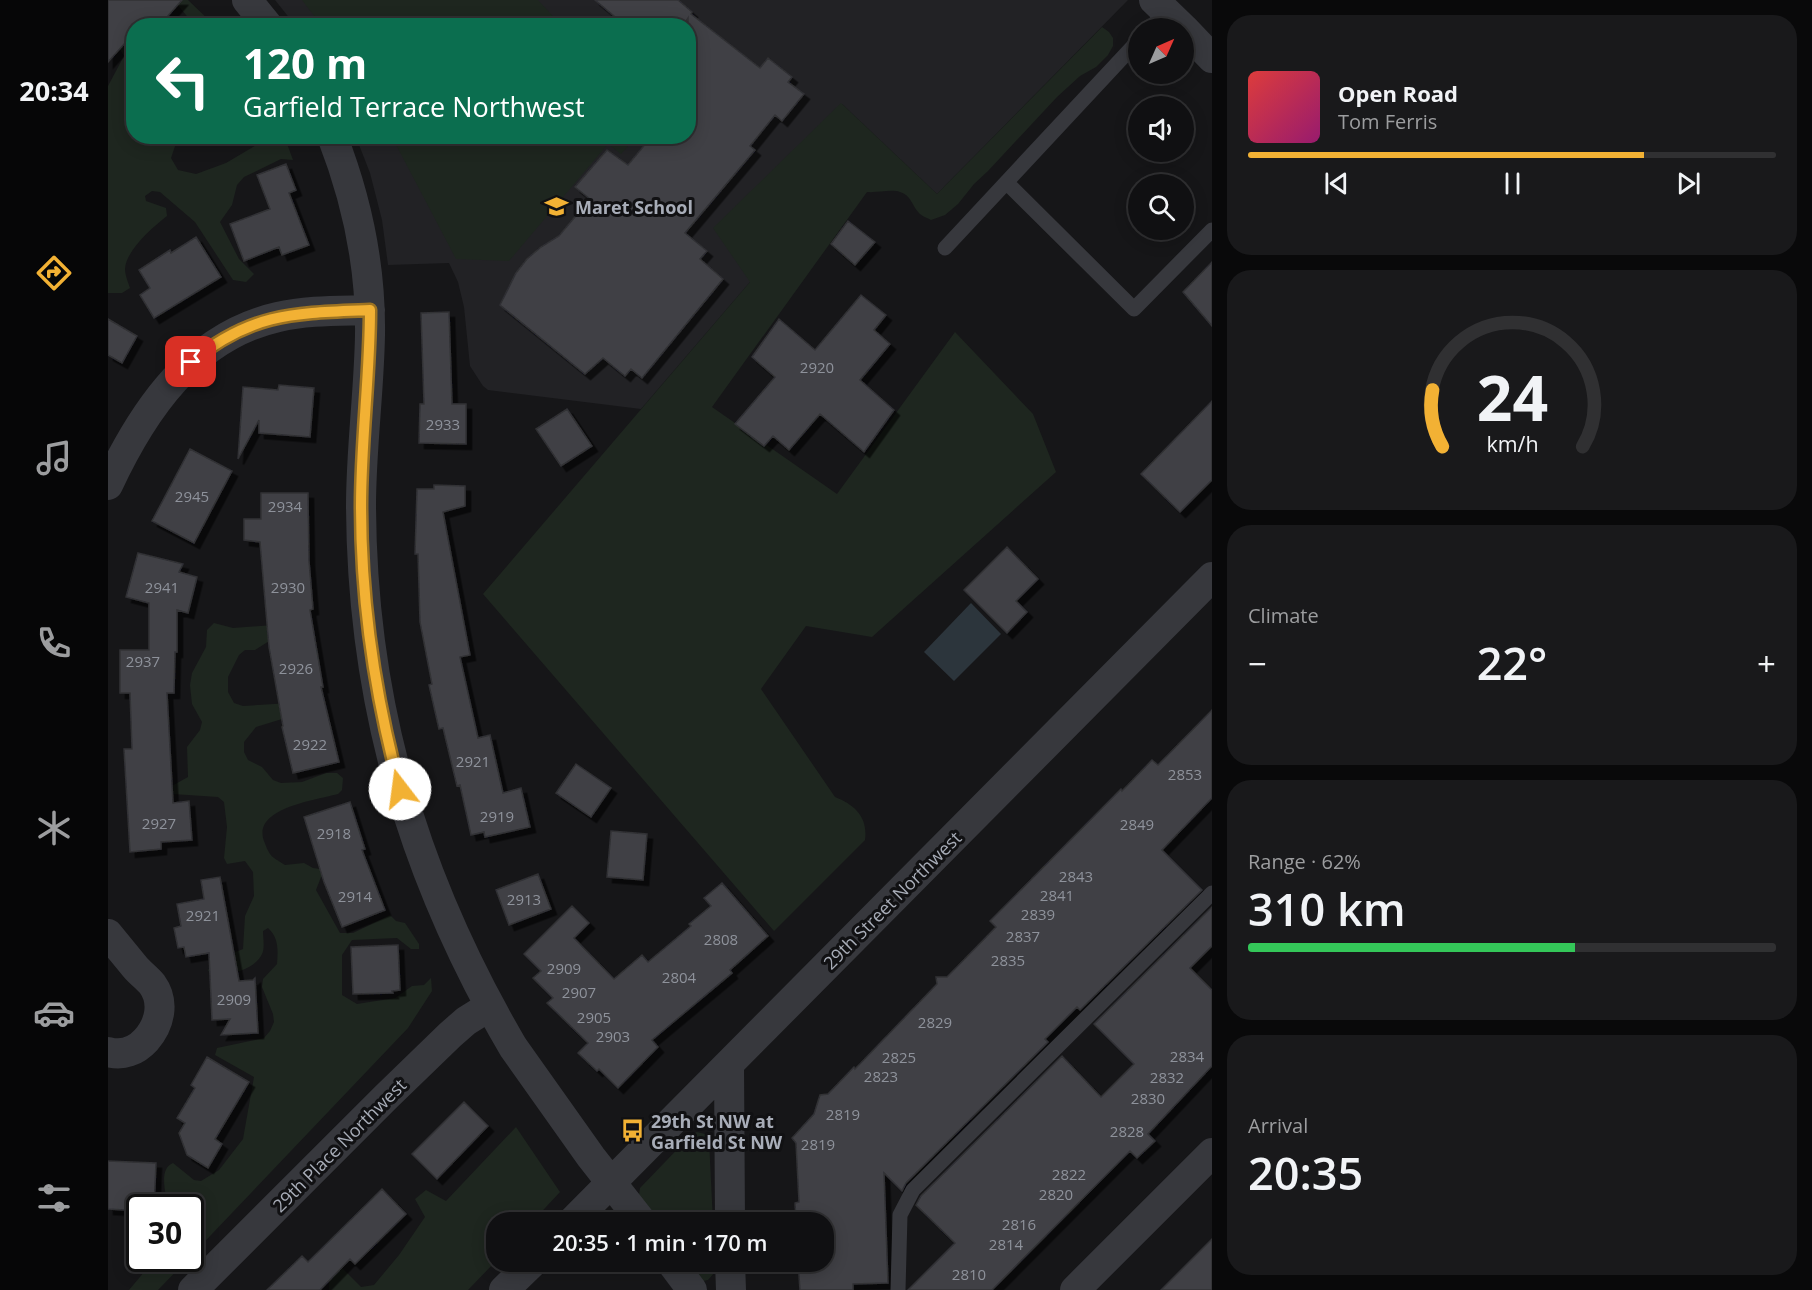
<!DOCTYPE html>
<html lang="en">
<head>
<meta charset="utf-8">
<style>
	body { margin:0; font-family:"Open Sans",sans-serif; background:#19191b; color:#f1f3f6; height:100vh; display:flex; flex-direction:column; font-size:22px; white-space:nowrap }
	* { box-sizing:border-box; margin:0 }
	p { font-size:20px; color:#9c9d9f }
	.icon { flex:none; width:33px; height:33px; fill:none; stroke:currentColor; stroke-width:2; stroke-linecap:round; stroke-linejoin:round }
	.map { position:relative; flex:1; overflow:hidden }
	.drawer { display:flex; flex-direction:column; gap:15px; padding:15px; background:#09090a; width:600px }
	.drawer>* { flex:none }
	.banner { position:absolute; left:18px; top:18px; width:570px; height:126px; border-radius:24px; box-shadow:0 3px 15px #0003,0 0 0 2px #303032; background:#0b6e4f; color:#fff; overflow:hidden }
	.needle { width:39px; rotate:45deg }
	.buttons { position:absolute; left:1020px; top:18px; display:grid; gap:12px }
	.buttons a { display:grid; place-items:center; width:66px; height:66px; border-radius:50%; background:#101012; box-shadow:0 3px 15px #0003,0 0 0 2px #303032; font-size:30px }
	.speed { position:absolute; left:18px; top:1194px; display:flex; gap:12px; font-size:30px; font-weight:700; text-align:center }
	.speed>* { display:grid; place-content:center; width:78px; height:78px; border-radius:50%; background:#101012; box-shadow:0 3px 15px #0003,0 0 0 2px #303032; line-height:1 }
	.speed .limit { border:3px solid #111; border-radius:9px; background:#fff; color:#111 }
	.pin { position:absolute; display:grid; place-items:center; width:51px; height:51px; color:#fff; margin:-26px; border-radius:12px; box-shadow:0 3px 9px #0006 }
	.me { position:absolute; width:66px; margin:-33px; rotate:345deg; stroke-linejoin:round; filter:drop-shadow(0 0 4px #0008) }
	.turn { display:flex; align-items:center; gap:21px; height:126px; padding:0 18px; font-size:27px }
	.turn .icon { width:78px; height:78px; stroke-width:2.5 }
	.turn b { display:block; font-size:42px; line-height:51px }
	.big { font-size:45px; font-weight:600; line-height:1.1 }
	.drawer .tile { flex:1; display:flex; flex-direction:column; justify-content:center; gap:9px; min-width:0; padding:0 21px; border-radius:24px; background:#19191b }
	.drawer .dial { align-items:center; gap:0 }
	.dial svg { height:156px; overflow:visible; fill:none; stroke:#303032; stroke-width:7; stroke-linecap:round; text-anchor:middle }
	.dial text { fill:#f1f3f6; stroke:none }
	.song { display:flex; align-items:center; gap:18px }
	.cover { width:72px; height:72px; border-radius:9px; background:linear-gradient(135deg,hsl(0 70% 55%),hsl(320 70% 35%)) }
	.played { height:6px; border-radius:3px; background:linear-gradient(90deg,#f2b134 75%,#303032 75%) }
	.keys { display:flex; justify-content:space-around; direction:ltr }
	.heat { display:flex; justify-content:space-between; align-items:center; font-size:33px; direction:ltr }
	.charge { height:9px; border-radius:4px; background:linear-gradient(90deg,#34c759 62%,#303032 0) }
	.trip { position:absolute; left:378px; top:1212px; width:348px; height:60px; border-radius:24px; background:#101012; box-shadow:0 3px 15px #0003,0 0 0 2px #303032; font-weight:600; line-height:60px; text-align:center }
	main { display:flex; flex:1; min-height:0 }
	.dock { display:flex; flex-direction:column; width:108px; justify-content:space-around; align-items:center; background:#060607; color:#9c9d9f }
	.dock .icon { width:42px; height:42px }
	.dock .active { color:#f2b134 }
	.dock b { font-size:27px; color:#f1f3f6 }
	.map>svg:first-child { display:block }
	.built { fill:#222225 }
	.green { fill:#1e261f }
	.water { fill:#2c353c }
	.building { fill:#404145; stroke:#303034; stroke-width:1.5; filter:url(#shadow) }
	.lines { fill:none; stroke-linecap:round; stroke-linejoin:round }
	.lane { stroke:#37383d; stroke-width:15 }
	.street { stroke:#37383d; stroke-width:30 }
	.route-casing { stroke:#9d7322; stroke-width:15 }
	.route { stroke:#f2b134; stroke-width:10 }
	.labels { text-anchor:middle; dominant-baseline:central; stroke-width:6; stroke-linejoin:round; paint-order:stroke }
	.number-label { font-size:15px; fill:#8e929b }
	.poi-label { font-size:18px; font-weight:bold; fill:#a8adb8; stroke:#111113; text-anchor:start }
	.street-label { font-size:18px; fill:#a8adb8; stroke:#111113 }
</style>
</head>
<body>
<main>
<nav class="dock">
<b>20:34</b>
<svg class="icon active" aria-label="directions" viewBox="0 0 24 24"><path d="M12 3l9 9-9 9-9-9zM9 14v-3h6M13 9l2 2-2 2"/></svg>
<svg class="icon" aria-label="music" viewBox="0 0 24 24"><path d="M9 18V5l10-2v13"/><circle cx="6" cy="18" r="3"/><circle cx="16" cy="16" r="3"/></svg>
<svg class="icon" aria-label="phone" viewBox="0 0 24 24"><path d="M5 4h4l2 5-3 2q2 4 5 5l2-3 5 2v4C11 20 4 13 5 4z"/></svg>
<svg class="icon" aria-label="climate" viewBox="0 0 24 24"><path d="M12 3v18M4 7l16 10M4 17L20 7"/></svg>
<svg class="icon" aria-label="car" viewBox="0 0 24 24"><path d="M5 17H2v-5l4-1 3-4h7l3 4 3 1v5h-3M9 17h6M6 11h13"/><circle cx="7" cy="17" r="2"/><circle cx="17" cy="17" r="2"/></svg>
<svg class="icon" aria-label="filters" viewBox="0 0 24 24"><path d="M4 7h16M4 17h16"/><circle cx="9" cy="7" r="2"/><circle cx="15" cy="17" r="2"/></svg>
</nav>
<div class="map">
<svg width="1104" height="1290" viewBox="0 0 1104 1290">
	<defs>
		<filter id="shadow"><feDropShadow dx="5.5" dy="5.5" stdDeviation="0" flood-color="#0009"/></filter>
	</defs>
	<rect width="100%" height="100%" fill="#161618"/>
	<!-- built -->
	<path class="built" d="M167,0H1020L829,194L734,104L642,282L533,409L380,390L375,386L362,366L356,307L350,282L341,263L280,265L274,220L262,173L248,137L580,136V26L187,25Z"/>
	<!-- green -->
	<path class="green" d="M69,0H80L106,25H85L83,21L68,3Z
		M194,0H430L453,25H213Z
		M9,25L25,35L26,136L70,137L63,158L70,170L88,174L118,163L162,137H174L178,141L185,160L173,159L136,177L129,185L124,205L112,222L131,259L146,274L138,282L125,280L87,222L52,192L44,191L37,196L38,201L58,208L59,216C45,227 18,250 17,269C17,275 20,282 22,288L14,293H0V86L16,56L0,29Z
		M994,27L1001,32L1005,38V46L1000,55L988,67L972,76L949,97L880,171L866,184L850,204L837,215L823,220C820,218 813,216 811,213C804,206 803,195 792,192C783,189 769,193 759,192L604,407L729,494L847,332L925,414L948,472L764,637L698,626L653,689L727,797C747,805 760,817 757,840L666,931L375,594L642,282L605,228L733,103L829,194Z
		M284,137H528L513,154L500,144L401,261L348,259Z
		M106,623L125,628L165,625L169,636L147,650H137L131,655L120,677V692L126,703L135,706L214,701L210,708L148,727L136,742V752L140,760L154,767L165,780L173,783L194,782L218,773H229L235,778L234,790L230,794C208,800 144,808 156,841C162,857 163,856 177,865L196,863L205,868L227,871L213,877L208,890L232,933H245L282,915L288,921L297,923L311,944V949H303L289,938L244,940L234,955V995L249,1004L287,998L304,986L316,985L323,978L324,991L300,1028L83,1256L82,1208L60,1207C58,1194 50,1169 65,1163L86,1180L93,1181L111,1170L135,1139L146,1077L107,1055L109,1048L156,1038L162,1031L166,1022L165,1014L154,987L155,979L169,964C170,950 171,938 160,928L155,931C155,938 157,948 154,954C146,971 116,978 100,971L103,962L135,949L137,916L146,896L145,872L137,861L119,864L116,858L119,827L116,802L110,797L65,794L62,787L80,777L79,747L92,730L94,722L84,704L82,685L84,673L98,647L99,630Z
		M408,1127L452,1192L424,1222H388V1261L360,1290H221L222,1267L231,1265L253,1287L266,1285L291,1255L317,1217L307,1199L318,1190L338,1201Z
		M589,1132L597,1134L601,1140L605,1222H548L531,1195L532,1188L584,1134Z
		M47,1259H80L50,1290H21Z
		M576,1262H606V1273L600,1280L595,1281Z"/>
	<!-- water -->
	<path class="water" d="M863,603L893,634L846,681L816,652Z"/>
	<!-- building -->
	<path class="building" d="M0,0H74L51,26H26V33L0,62Z
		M487,0H570L584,12L583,14L652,68L660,58L684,77L680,82L696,94L674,121L667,115L642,146L647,150L577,233L599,251L592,259L615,279L534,378L523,369L517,376L495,358L477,374L392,305L408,273L419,259L433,247L451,236L482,199L467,187L499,150L520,165L544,136H580V18L575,26H518Z
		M178,164L188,190L181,193L201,245L174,255L171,247L136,261L122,224L162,209L149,175Z
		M740,221L767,242L747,265L723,244Z
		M88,237L113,277L46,318L32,295L42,288L31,270L62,250L63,253Z
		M1104,262V326L1075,292Z
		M753,295L778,315L766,330L782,344L752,380L786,410L756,452L712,414L681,450L665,436L656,446L627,424L667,377L644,357L671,319L707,350Z
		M341,312L344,404H358V444L311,443L312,404H316L313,313Z
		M0,319L29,336L14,363L0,355Z
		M171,385L206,388L202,437L151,433V420L130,459L135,387L170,390Z
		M1104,401V480L1072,512L1033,474Z
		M459,409L484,446L453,466L428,429Z
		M82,449L124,471L86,543L44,521Z
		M326,485L357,486V506L335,512L362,655L352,657L370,738L382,735L395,793L413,788L422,827L377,837L376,832L363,835L352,785L349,786L335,728L331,729L321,685L324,684L312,622L310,554H307L309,489H326Z
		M153,493H200L201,561L205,609L202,610L215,687H213L231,762L185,773L174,727L175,726L161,647L152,542L136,540V519H153Z
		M899,547L930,579L908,601L919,612L899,633L856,590Z
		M30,553L75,564L71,572L89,577L80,613L69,610V652H67L66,693H59L65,803L81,801L84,840L53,842V849L22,852L16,749H24L22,693H12V650H41V603L18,597Z
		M1104,710V798L1054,850L1094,890L972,1010L969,1007L937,1039L940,1042L798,1183L794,1191L776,1173L780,1283L745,1284V1290H692L690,1262H716V1222H688L687,1203L691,1202L688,1143L684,1138L706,1114L712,1095L720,1094L746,1067L747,1069L829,984L828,977H839L888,927L882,921L1013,789L1014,791L1044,760L1050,765Z
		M468,764L503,788L483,817L448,793Z
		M242,802L257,849L254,850L277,910L234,927L216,882L196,817Z
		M503,831L539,834L535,880L499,877Z
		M430,874L443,909L401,925L388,890Z
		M112,877L131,981L145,980L147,978L150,1033L113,1035L122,1019L104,1020L101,953L78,957L76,947L70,948L66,928L73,926L69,904L96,899L93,880Z
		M614,883L660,936L622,970L624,973L544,1040L550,1047L510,1088L491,1069L489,1071L470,1053L480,1043L439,1003L445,998L425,978L433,971L416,954L464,906L481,923L466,938L506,979L534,955L540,962L583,926L581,924L603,906L596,898Z
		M1104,907V946L1082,968L1104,990V1066L1040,1134L1047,1141L1029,1158L1022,1151L884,1290H800L847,1243L808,1205L813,1196L954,1056L993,1097L1026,1064L986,1024Z
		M290,945L292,990L284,991L285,993L245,994L243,947Z
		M99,1057L141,1082L107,1139L114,1144L100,1168L79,1155L71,1133L77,1123L69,1118L87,1088L83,1085Z
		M356,1102L380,1126L329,1179L304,1154Z
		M0,1161L48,1163L46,1208H32V1211L0,1209Z
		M274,1189L298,1214L247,1264L242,1259L212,1290H159L194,1256L200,1262Z
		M1104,1239V1290H1053Z"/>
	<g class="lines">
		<!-- lane -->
		<path class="lane" d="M1042,28L1058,12
			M899,183L1026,309L1104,230
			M837,248L1030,41
			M790,1290L792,1215L805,1190L1104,893"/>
		<!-- street -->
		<path class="street" d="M139,0L160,26
			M1046,0L1075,28
			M1076,29L1104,58
			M224,136C249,200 263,267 262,335C261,392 253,449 253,506C254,704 305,876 405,1047L483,1157L534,1222
			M0,485C35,410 85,336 170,317C200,310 232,311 262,310
			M0,934C9,945 18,956 27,967C32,973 39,978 44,984C57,1002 52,1024 38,1040C28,1051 15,1056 0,1052
			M621,1065L622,1222
			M464,1222L1104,577
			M563,1262L584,1290
			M622,1262L623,1290
			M85,1290L279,1096L342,1035L358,1021L382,1006
			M396,1290L425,1262
			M967,1290L1104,1153"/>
	</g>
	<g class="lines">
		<defs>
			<path id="route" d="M83,362C144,312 188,313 262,310C262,375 253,440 253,506C253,602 267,696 292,789"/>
		</defs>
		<!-- route casing -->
		<use href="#route" class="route-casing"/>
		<!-- route -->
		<use href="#route" class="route"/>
	</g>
	<!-- icons -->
	<defs>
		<symbol id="school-bare" viewBox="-9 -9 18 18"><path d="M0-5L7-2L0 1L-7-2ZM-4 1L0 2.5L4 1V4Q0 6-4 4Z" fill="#f2b134" stroke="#111113" stroke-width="2.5" paint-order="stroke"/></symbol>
		<symbol id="bus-bare" viewBox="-9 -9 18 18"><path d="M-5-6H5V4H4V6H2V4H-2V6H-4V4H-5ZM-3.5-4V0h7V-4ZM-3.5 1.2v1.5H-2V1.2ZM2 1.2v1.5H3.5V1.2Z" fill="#f2b134" stroke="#111113" stroke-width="2.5" paint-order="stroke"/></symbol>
	</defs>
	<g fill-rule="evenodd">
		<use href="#school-bare" x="432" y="190" width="33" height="33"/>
		<use href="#bus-bare" x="508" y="1114" width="33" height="33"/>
	</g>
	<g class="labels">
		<!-- number labels -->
		<g class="number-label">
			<text x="709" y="367">2920</text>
			<text x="335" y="424">2933</text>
			<text x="84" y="496">2945</text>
			<text x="177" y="506">2934</text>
			<text x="54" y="587">2941</text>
			<text x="180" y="587">2930</text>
			<text x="35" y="661">2937</text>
			<text x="188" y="668">2926</text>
			<text x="202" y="744">2922</text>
			<text x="365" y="761">2921</text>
			<text x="1077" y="774">2853</text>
			<text x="389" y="816">2919</text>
			<text x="51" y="823">2927</text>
			<text x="1029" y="824">2849</text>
			<text x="226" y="833">2918</text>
			<text x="968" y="876">2843</text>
			<text x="949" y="895">2841</text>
			<text x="247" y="896">2914</text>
			<text x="416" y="899">2913</text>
			<text x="930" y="914">2839</text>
			<text x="95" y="915">2921</text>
			<text x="915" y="936">2837</text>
			<text x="613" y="939">2808</text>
			<text x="900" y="960">2835</text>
			<text x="456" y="968">2909</text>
			<text x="571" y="977">2804</text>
			<text x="471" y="992">2907</text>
			<text x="126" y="999">2909</text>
			<text x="486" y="1017">2905</text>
			<text x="827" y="1022">2829</text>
			<text x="505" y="1036">2903</text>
			<text x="1079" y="1056">2834</text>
			<text x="791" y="1057">2825</text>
			<text x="773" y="1076">2823</text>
			<text x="1059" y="1077">2832</text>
			<text x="1040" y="1098">2830</text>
			<text x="735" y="1114">2819</text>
			<text x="1019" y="1131">2828</text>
			<text x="710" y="1144">2819</text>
			<text x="961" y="1174">2822</text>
			<text x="948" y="1194">2820</text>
			<text x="911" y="1224">2816</text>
			<text x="898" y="1244">2814</text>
			<text x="861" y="1274">2810</text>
		</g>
		<!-- poi labels -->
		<g class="poi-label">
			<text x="467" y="207">Maret School</text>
			<text x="543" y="1121">29th St NW at<tspan x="543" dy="21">Garfield St NW</tspan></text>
		</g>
		<!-- street labels -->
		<g class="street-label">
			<text transform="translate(784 900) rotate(-45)">29th Street Northwest</text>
			<text transform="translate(231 1145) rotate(-45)">29th Place Northwest</text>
		</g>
	</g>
</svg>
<div class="buttons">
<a><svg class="needle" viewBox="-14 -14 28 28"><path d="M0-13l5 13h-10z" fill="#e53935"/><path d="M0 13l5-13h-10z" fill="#9c9d9f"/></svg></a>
<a><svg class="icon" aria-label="sound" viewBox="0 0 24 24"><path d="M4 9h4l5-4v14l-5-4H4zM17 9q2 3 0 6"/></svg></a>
<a><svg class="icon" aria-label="search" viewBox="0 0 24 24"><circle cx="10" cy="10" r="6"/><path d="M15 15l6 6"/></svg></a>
</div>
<div class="speed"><div class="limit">30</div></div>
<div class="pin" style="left:83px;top:362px;background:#d93025"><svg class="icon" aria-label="arrive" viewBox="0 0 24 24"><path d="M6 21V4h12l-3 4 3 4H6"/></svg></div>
<svg class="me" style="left:292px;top:789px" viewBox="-20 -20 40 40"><circle r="19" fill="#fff"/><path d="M0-13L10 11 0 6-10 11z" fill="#f2b134"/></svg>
<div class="trip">20:35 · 1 min · 170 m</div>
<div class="banner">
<div class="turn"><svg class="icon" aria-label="left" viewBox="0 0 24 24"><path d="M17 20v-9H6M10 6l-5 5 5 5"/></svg><div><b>120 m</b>Garfield Terrace Northwest</div></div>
</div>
</div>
<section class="drawer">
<div class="tile">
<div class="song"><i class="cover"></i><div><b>Open Road</b><p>Tom Ferris</p></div></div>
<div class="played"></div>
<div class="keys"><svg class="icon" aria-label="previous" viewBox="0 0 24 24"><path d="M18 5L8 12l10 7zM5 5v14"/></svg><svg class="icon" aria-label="pause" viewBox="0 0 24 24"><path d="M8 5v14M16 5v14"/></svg><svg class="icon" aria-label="next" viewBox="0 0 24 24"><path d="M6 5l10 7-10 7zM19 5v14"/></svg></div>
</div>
<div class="tile dial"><svg viewBox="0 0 100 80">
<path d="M14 69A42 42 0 1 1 86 69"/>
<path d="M14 69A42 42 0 0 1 9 40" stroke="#f2b134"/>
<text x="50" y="56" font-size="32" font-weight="700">24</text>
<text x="50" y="72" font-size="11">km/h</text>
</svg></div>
<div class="tile"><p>Climate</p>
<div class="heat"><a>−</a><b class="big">22°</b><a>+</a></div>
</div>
<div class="tile"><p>Range · 62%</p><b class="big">310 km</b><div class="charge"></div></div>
<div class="tile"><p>Arrival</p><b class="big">20:35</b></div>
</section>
</main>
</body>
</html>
